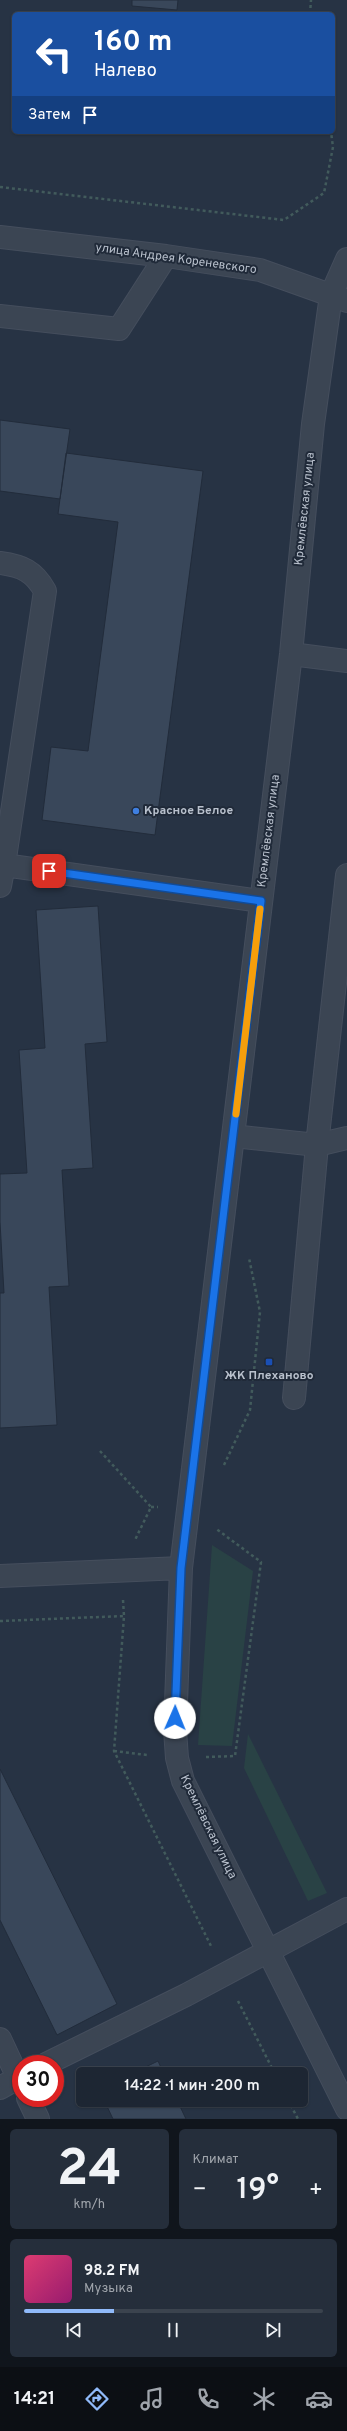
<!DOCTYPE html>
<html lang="ru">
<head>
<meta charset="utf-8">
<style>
	body { margin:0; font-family:Overpass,sans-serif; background:#252e3b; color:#f1f3f6; height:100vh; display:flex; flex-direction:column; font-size:15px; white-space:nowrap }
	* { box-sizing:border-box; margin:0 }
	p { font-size:13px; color:#a0a5ac }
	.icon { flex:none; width:22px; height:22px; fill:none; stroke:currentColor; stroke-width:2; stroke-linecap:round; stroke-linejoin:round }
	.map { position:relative; height:2119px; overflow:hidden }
	.sheet { display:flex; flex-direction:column; gap:10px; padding:10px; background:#10151c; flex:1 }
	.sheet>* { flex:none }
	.banner { position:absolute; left:12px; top:12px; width:323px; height:122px; border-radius:6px; box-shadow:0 1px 3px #0004,0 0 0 1px #3b434e; background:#1a4fa0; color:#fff; overflow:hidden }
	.speed { position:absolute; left:12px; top:2055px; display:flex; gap:8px; font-size:20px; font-weight:700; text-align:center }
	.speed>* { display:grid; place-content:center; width:52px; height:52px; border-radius:50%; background:#1d2633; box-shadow:0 1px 3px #0004,0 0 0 1px #3b434e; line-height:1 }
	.speed .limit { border:6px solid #d22; background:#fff; color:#111 }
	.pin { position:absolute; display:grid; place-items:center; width:34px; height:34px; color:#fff; margin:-17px; border-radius:8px; box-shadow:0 2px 6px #0006 }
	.me { position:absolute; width:44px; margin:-22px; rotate:1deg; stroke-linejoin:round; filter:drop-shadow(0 0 3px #0008) }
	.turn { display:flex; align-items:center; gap:14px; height:84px; padding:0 16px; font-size:18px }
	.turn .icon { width:52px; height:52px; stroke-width:2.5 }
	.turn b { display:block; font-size:28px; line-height:34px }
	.then { display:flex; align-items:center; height:38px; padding:0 16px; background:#0003; gap:8px; font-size:15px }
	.big { font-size:30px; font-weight:600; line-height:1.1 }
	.sheet .tile { flex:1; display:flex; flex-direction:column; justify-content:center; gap:6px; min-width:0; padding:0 14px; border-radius:6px; background:#252e3b }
	.sheet .dial { align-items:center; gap:0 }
	.dial b { font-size:52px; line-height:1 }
	.song { display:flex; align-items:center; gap:12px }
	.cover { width:48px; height:48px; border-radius:6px; background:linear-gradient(135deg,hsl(340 70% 55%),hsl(320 70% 35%)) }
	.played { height:4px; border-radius:2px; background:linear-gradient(90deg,#90bafa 30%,#3b434e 30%) }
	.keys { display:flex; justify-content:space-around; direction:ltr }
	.heat { display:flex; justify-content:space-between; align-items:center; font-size:22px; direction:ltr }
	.sheet .tiles { flex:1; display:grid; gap:10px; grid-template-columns:1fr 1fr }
	.tile:last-child { grid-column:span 2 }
	.trip { position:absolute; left:76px; top:2067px; width:232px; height:40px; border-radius:6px; background:#1d2633; box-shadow:0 1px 3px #0004,0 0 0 1px #3b434e; font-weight:600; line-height:40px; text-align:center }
	.menu { display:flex; height:64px; justify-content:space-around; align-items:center; background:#0c0f14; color:#a0a5ac }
	.menu .icon { width:28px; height:28px }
	.menu .selected { color:#90bafa }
	.menu b { font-size:18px; color:#f1f3f6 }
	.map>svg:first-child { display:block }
	.green { fill:#294245 }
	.building { fill:#39475a; stroke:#222c3b }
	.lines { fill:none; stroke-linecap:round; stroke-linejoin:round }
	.minor-casing { stroke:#454e5d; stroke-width:24 }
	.path { stroke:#425b5c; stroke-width:2.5; stroke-dasharray:3 3; stroke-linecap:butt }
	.minor { stroke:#3b4553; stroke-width:22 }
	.route-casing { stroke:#114b97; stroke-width:10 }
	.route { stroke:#1a73e8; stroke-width:7 }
	.slow { stroke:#f59e0b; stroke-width:7 }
	.shop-dot { fill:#3f7fe0; stroke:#202a39; stroke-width:1.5 }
	.transit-dot { fill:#1a4fb4; stroke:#202a39; stroke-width:1.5 }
	.labels { text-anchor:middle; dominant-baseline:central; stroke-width:4; stroke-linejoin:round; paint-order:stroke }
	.street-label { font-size:12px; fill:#b9c1cd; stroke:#202a39 }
	.poi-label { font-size:12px; font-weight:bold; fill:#b9c1cd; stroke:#202a39; text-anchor:start }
</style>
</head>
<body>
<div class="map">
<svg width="347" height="2119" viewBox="0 0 347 2119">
	<rect width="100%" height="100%" fill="#273344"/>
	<!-- green -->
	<path class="green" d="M212,1545L253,1571L232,1746L198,1745Z
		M248,1734L327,1893L308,1901L244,1768Z"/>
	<!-- building -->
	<path class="building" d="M132,0H178L177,10L132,6Z
		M0,420L70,429L60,499L0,491Z
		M66,453L203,471L155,835L42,820L51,747L88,751L118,522L58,514Z
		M98,906L107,1042L85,1044L93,1168L62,1170L69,1286L49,1287L57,1425L0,1428V1293H4L0,1222V1174L27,1173L19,1050L45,1048L36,910Z
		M0,1769L117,2004L57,2035L0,1920Z
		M158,2061L164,2074H131Z
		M104,2100H177L186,2119H113Z"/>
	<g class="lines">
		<defs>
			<path id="minor" d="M0,237L166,256L260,270L347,301
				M347,259L331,295L313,424L291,654L181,1568L175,1730L177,1758L183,1781L347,2109
				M0,316L119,329L166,256
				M0,563C22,566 34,571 45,591L4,865L261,901
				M291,654L347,661
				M0,886L4,865
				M233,1136L317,1145L347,1138
				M294,1398L317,1145L347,875
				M0,1576L181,1568
				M0,2039L21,2084
				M46,2064L186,1995L347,1909
				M0,2088L21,2076
				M28,2098L38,2119"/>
		</defs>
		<!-- minor casing -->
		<use href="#minor" class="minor-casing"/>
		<!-- path -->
		<path class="path" d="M310,14L311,0
			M0,187L284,220L324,193L333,147L331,132
			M100,1451L151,1507L135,1540
			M224,1465L250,1410L260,1312L249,1258
			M151,1507H158
			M123,1600L124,1616
			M0,1621L124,1616L114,1751L212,1948
			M114,1751L147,1755
			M206,1757L235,1756L261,1562L215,1528
			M238,2001L275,2074
			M288,2100L298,2119"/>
		<!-- minor -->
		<use href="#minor" class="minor"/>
	</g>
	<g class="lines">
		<defs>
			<path id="route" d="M49,871L261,901L181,1568L175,1718"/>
		</defs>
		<!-- route casing -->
		<use href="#route" class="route-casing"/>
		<!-- route -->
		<use href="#route" class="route"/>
		<!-- slow -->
		<path class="slow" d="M236,1114L260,909"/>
	</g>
	<!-- markers -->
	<circle class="shop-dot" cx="136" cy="811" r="4"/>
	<rect class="transit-dot" x="265" y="1358" width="8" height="8" rx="2"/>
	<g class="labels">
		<!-- street labels -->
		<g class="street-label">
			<text transform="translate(176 259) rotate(8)">улица Андрея Кореневского</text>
			<text transform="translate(305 509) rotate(-84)">Кремлёвская улица</text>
			<text transform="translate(269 831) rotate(-83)">Кремлёвская улица</text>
			<text transform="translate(208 1827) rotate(64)">Кремлёвская улица</text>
		</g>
		<!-- poi labels -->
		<g class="poi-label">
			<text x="144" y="811">Красное Белое</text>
			<text x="269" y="1376" text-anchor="middle">ЖК Плеханово</text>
		</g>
	</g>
</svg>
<div class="speed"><div class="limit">30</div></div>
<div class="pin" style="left:49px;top:871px;background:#d93025"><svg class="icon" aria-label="arrive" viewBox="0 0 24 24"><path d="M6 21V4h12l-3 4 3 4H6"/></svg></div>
<svg class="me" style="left:175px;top:1718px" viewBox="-20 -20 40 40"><circle r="19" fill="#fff"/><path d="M0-13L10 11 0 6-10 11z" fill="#1a73e8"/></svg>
<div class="trip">14:22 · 1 мин · 200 m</div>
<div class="banner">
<div class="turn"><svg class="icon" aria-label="left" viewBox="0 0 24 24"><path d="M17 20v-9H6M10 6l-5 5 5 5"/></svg><div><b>160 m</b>Налево</div></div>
<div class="then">Затем<svg class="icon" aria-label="arrive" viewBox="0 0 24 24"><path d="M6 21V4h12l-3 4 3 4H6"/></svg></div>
</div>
</div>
<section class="sheet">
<div class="tiles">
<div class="tile dial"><b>24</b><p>km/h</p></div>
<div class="tile"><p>Климат</p>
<div class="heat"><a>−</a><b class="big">19°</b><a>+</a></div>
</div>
<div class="tile">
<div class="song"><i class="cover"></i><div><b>98.2 FM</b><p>Музыка</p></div></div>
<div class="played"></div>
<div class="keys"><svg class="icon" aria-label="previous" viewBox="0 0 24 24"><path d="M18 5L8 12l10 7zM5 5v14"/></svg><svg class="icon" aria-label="pause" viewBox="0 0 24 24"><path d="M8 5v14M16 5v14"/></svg><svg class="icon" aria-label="next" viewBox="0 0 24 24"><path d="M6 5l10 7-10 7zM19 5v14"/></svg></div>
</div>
</div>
</section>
<nav class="menu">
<b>14:21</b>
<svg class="icon selected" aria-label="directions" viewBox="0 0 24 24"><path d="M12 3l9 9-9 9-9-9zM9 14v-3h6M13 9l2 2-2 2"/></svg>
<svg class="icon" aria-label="music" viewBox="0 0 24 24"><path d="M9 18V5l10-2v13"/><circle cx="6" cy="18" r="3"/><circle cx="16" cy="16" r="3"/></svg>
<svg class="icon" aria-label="phone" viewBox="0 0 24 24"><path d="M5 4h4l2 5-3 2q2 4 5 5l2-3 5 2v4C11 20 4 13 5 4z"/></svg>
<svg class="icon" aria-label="climate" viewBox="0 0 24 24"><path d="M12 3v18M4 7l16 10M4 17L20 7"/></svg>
<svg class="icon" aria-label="car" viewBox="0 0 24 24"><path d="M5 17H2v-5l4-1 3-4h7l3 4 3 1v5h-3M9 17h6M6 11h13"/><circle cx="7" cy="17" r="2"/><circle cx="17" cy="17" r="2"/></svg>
</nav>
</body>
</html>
